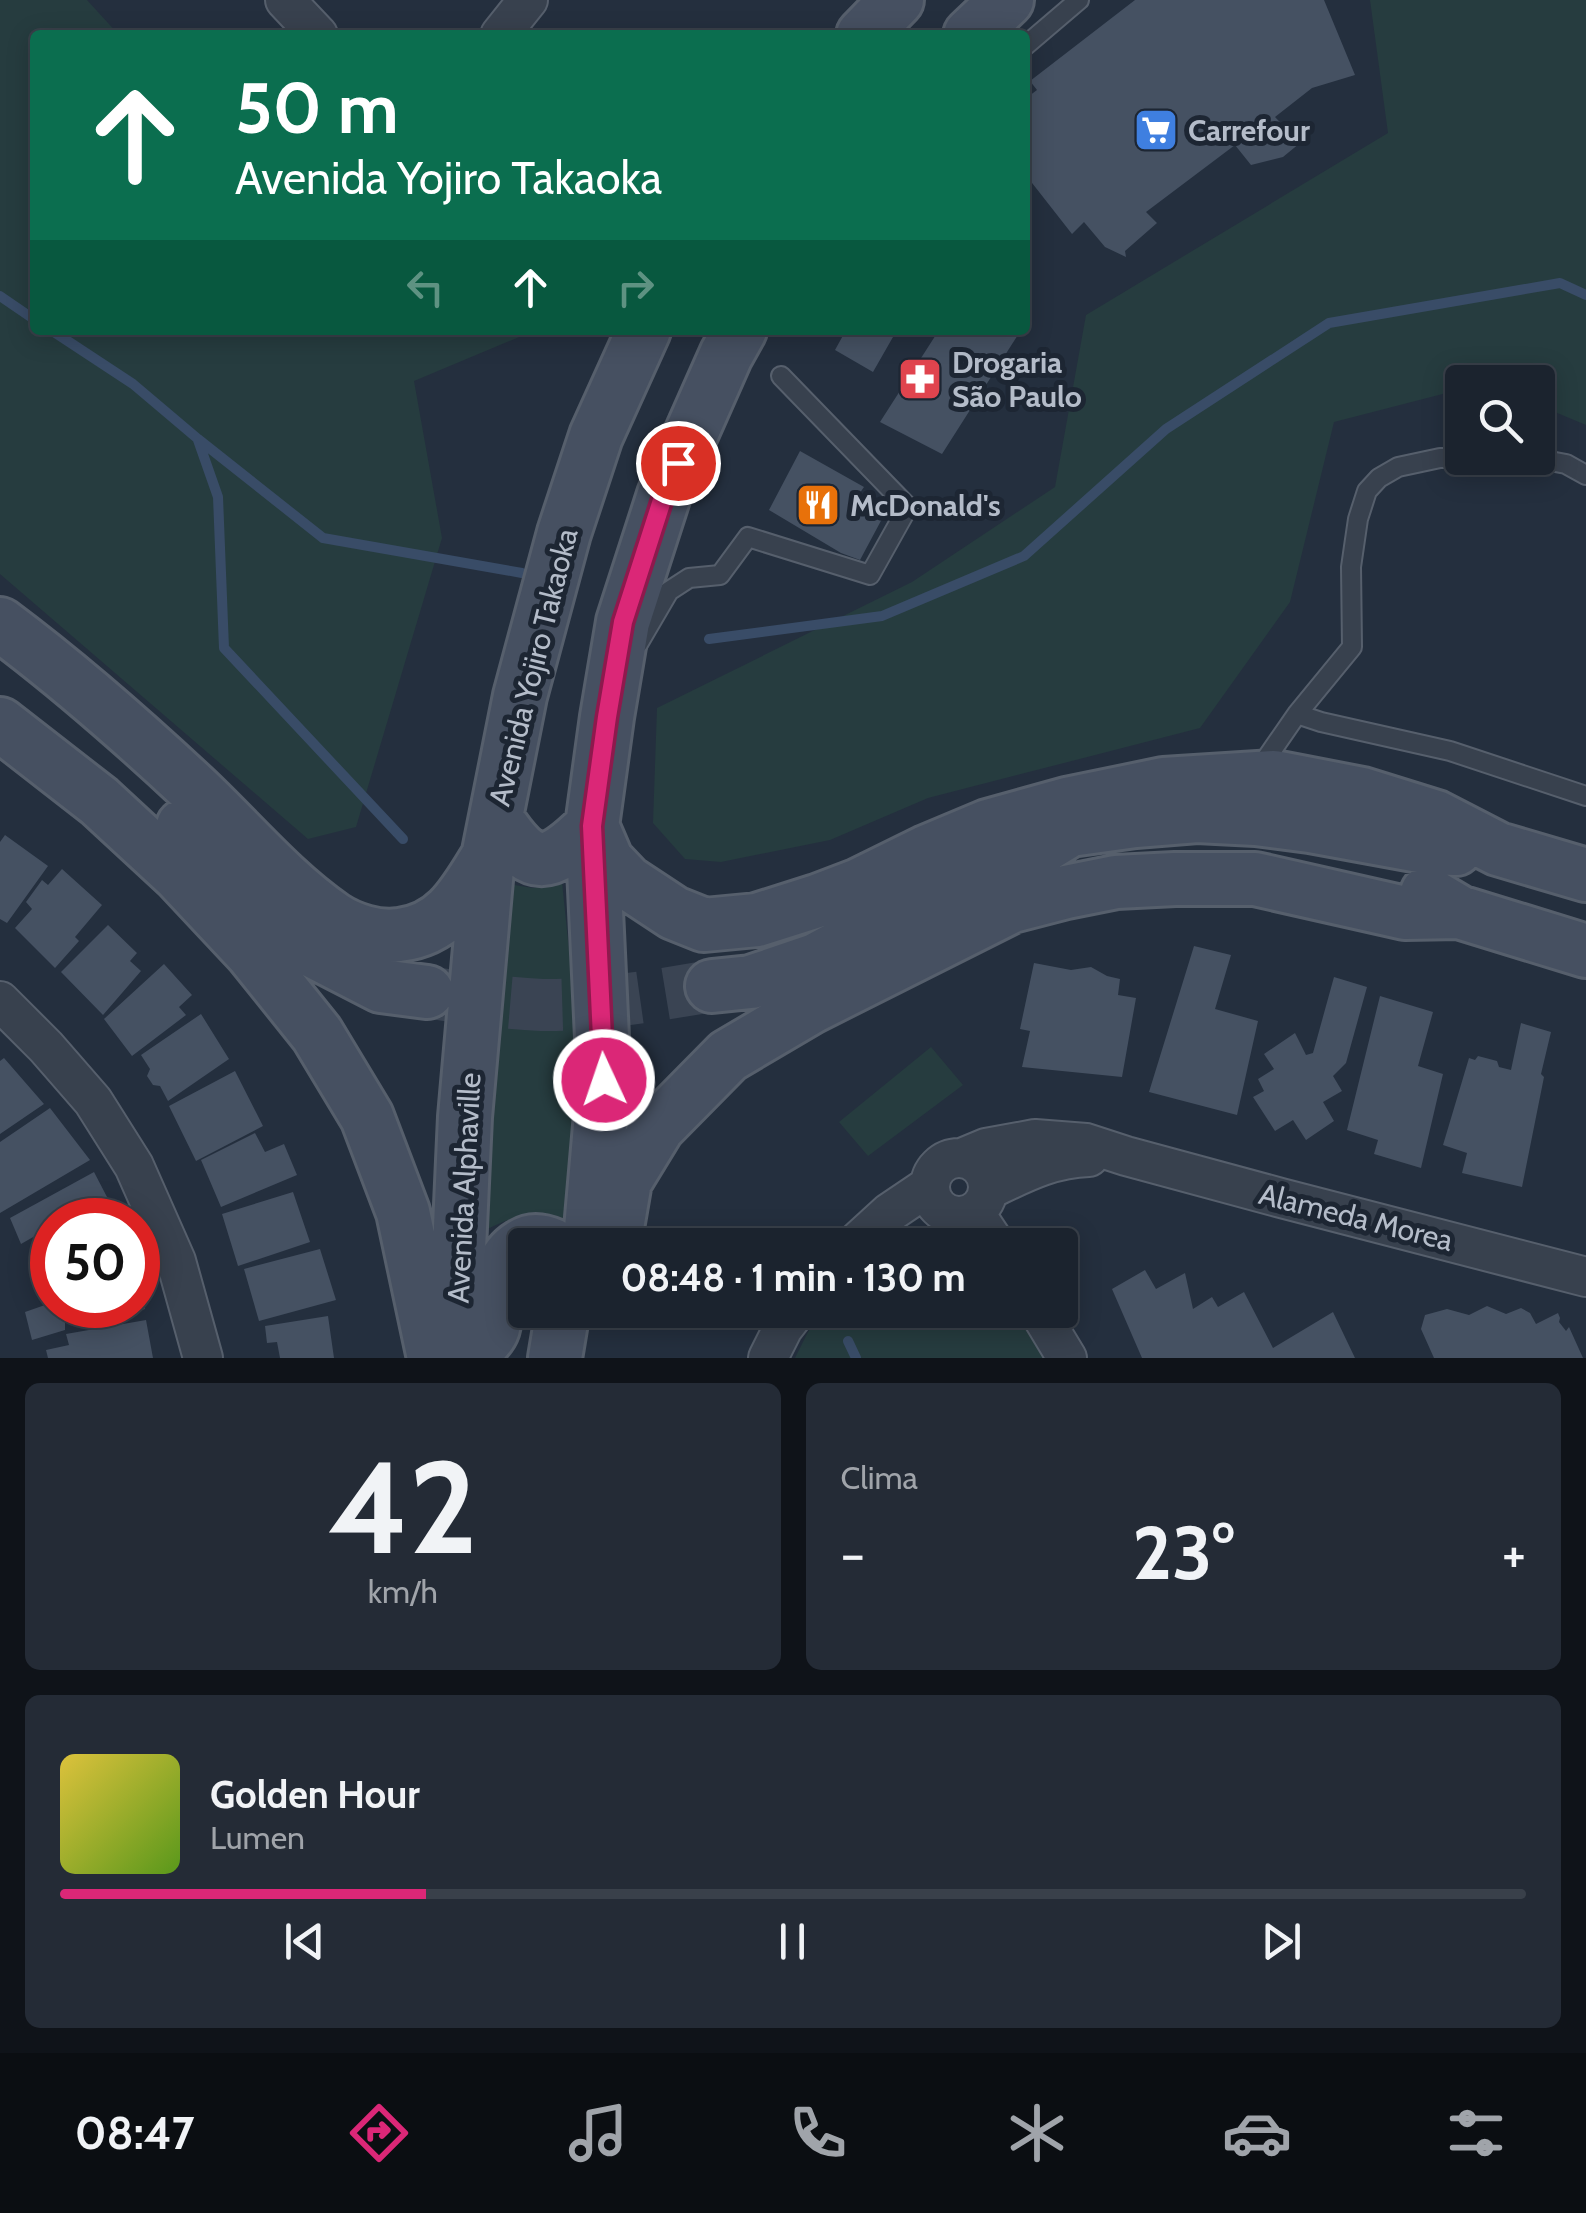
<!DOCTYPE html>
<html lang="pt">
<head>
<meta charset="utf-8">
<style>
	body { margin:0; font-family:Cabin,sans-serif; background:#242b36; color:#f1f3f6; height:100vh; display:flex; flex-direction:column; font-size:38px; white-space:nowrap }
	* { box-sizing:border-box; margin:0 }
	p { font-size:32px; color:#a0a4aa }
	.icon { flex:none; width:55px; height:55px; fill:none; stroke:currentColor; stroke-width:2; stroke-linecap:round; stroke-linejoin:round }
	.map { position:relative; height:1358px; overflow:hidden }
	.sheet { display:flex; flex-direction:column; gap:25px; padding:25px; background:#0f1319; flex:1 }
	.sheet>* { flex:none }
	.top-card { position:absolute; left:30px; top:30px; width:1000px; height:305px; border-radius:10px; box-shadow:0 5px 25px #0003,0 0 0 2px #39404a; background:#0b6e4f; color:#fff; overflow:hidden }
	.tools { position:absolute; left:1445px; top:365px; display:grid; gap:20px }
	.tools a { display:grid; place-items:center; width:110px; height:110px; border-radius:10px; background:#1b232e; box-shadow:0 5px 25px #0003,0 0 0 2px #39404a; font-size:50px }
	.speed { position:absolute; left:30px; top:1198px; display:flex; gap:20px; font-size:50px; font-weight:700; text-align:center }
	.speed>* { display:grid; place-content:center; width:130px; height:130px; border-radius:50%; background:#1b232e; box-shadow:0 5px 25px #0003,0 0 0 2px #39404a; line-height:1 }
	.speed .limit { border:15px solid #d22; background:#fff; color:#111 }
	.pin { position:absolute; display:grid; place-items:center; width:85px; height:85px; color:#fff; margin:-42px; border:5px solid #fff; border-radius:50%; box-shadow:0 2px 10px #0007 }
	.me { position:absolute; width:110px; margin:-55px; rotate:357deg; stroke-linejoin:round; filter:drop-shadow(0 0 8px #0008) }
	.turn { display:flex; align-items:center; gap:35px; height:210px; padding:0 40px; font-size:45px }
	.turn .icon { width:130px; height:130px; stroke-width:2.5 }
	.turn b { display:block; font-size:70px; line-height:85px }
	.lanes { display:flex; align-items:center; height:95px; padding:0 40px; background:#0003; justify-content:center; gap:50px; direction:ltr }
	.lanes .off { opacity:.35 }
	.big { font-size:75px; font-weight:800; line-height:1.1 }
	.sheet .card { flex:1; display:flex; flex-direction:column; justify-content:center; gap:15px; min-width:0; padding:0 35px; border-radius:15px; background:#242b36 }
	.sheet .dial { align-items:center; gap:0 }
	.dial b { font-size:130px; line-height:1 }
	.song { display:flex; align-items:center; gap:30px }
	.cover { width:120px; height:120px; border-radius:15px; background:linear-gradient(135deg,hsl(50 70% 55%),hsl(90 70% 35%)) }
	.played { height:10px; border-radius:5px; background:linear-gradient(90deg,#db2777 25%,#39404a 25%) }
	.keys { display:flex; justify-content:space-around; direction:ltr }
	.heat { display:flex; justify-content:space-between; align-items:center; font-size:55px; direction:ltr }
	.sheet .tiles { flex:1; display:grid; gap:25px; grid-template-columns:1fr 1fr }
	.card:last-child { grid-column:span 2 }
	.trip { position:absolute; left:508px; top:1228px; width:570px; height:100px; border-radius:10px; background:#1b232e; box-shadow:0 5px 25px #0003,0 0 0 2px #39404a; font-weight:800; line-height:100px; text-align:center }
	.tabs { display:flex; height:160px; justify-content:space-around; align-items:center; background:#0b0e12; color:#a0a4aa }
	.tabs .icon { width:70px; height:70px }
	.tabs .on { color:#db2777 }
	.tabs b { font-size:45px; color:#f1f3f6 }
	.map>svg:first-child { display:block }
	.green { fill:#263c3f }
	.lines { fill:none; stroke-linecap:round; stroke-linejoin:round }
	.stream { stroke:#394c67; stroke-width:10 }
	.building { fill:#455162 }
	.secondary-tunnel { stroke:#3a4453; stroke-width:52; stroke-dasharray:52 26; stroke-linecap:butt }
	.lane-casing { stroke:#565f6c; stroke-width:22 }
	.street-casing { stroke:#565f6c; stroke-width:42 }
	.secondary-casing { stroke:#565f6c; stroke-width:58 }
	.lane { stroke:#38414e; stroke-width:18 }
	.street { stroke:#38414e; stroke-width:38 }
	.secondary { stroke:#465061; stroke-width:52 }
	.route-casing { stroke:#8e194d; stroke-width:25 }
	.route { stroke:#db2777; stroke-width:18 }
	.labels { text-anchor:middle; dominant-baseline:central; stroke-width:10; stroke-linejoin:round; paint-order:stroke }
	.poi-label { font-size:30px; font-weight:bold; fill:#b4bcc9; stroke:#1d2633; text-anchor:start }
	.street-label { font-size:30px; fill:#b4bcc9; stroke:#1d2633 }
</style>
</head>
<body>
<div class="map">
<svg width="1586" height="1358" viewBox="0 0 1586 1358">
	<rect width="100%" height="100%" fill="#242f3e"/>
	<!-- green -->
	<path class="green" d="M0,0H87L119,35H35V330H536L414,381L442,538L356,827L308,839L0,574Z
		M1370,0H1586V425L1538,405V382H1462V389L1334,422L1290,602L1200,728L928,798L830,840L721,862L685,859L653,823L657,708L912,582L1055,487L1086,315L1388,133Z
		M562,882L574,998L578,1086L564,1233L525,1218L505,1221L476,1234L508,884L533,888Z
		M931,1047L963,1085L868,1156L839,1122Z
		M822,1310H1014L1044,1358H795L807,1334Z"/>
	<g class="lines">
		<!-- stream -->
		<path class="stream" d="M0,296L35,320
			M51,330L133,384L198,439L323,538L522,573
			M198,440L218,497L224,648L403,839
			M709,639L882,616L1024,556L1166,429L1329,323L1560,283L1586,295
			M848,1341L856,1358"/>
	</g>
	<!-- building -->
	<path class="building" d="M1135,0H1324L1355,75L1312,88L1275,117L1300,143L1283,157L1251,165L1235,145L1146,212L1157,223L1125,251L1126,257L1105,247L1084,222L1072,234L1025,174V99L1037,90L1030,81Z
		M846,330H897L873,372L835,350Z
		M939,330H1021L942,454L880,422Z
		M800,451L864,487L855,500L883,517L860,560L841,553L769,510Z
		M5,835L48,866L7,923L0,919V842Z
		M62,869L102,905L75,937L79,941L55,968L15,928L32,909L26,902L42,880L48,885Z
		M108,925L137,953L130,961L141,971L103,1015L61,972Z
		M1194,946L1231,955L1215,1009L1258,1021L1237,1115L1149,1092Z
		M1034,963L1071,970L1091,967L1107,976L1120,979L1118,995L1136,998L1122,1077L1022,1067L1030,1031L1020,1029Z
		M164,964L192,995L179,1007L186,1015L132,1056L104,1019Z
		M1334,977L1367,987L1346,1063L1333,1076L1342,1091L1323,1102L1334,1121L1306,1140L1293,1120L1275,1131L1253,1097L1264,1091L1258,1079L1274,1069L1264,1054L1295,1033L1306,1055L1313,1053Z
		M1380,996L1433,1012L1418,1066L1443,1074L1421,1168L1374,1154L1378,1140L1347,1130Z
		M201,1014L229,1059L168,1101L160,1086L153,1085L147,1076L150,1069L141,1055Z
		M1521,1023L1551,1032L1541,1074L1544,1077L1522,1187L1462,1173L1467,1153L1443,1145L1469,1058L1475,1060L1478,1056L1497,1061L1499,1067L1511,1070Z
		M4,1058L44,1104L0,1134V1061Z
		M235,1071L263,1126L196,1161L169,1106Z
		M50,1108L90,1160L0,1213V1142Z
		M255,1133L265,1152L284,1144L297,1175L221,1207L201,1160Z
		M94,1172L119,1220H52V1261L48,1264L35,1236L21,1244L10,1218Z
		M293,1192L310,1242L238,1266L222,1214Z
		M320,1249L336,1300L259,1321L244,1269Z
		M52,1268V1305H112L65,1323V1330L32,1340L25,1312L45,1305L32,1275Z
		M1145,1270L1156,1289L1185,1273L1193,1309L1212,1297L1218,1307L1244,1292L1273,1348L1333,1312L1355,1358H1142L1112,1289Z
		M138,1288L145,1309L120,1316L116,1305H138Z
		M1487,1306L1506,1314L1521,1308L1530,1313L1536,1324L1558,1313L1560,1318L1559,1322L1566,1331L1569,1327L1583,1358H1434L1421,1329L1425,1315L1447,1309L1469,1315Z
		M328,1316L334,1358H280L277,1342L267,1343L265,1326Z
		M146,1320L153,1358H48L46,1350L69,1345L66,1334Z"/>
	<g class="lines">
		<!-- secondary-tunnel -->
		<path class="secondary-tunnel" d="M433,993C469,999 505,1003 542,1005C597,1006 657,995 712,986"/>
		<defs>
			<path id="lane" d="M1025,46L1079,0
				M1534,458L1566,464L1586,475
				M638,644L669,591L689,578L720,575L748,537L870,575L908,507L781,376
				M1297,714L1321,722L1450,751L1586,796
				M1259,769L1297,714L1352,647L1351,567L1358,519L1367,491L1379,478L1398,467L1440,458H1471"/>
			<path id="street" d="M285,0L318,35
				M500,35L528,0
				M0,1001L46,1047L93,1101L134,1166L176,1261L203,1358
				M962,1158L986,1148L1035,1139L1086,1143L1126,1156L1281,1198L1586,1277
				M930 1187a29 29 0 1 1 58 0a29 29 0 1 1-58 0Z
				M988,1190C1022,1174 1051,1158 1089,1157
				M974,1212L996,1245
				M854,1245L889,1213L929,1186
				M1038,1310L1067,1358
				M768,1358L783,1328L797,1310"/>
			<path id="secondary" d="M863,35L897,0
				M970,35L1007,0
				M0,624C67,674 132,731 193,788C239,831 281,882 333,918C351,930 377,938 399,935C446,930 465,894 487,858
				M0,724L99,801L179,875L252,953L317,1034L367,1117L403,1212L434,1358
				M496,818C532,873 547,870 592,826
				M183,826L281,927L313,951L381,986L427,992
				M592,826L607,861L627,882L674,913L704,925L757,920L817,901L859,885L926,852L988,826L1067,804L1164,784L1274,777L1362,794L1436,817L1498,849L1586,875
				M1427,893L1459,912L1586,951
				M712,986L751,982L816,960L976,874L1027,856L1070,830L1135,821L1197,816L1256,819L1310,826L1430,848L1456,849
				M591,1229L604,1080L592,826L607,717L623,622L664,495L726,355L740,330
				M614,1245L625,1181L658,1127L728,1056L811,1007L1012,906L1066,892L1116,882L1175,879H1255L1405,913L1459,912
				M459,1358L457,1293L465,1117L488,857L520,696L564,533L596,436L644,330
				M465,1358C474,1350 489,1340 493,1328C501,1300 492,1264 521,1246C531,1239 541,1240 552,1245
				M555,1358L563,1310"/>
		</defs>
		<!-- lane casing -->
		<use href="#lane" class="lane-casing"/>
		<!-- street casing -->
		<use href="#street" class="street-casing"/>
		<!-- secondary casing -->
		<use href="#secondary" class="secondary-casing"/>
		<!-- lane -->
		<use href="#lane" class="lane"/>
		<!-- street -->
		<use href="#street" class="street"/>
		<!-- secondary -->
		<use href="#secondary" class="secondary"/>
	</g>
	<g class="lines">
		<defs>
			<path id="route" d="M604,1080L592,826L607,717L623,622L664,494L678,463"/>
		</defs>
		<!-- route casing -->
		<use href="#route" class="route-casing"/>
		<!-- route -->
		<use href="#route" class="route"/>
	</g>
	<!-- icons -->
	<defs>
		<symbol id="supermarket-square" viewBox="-11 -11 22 22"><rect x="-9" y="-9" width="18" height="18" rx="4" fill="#3f7fe0" stroke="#1d2633"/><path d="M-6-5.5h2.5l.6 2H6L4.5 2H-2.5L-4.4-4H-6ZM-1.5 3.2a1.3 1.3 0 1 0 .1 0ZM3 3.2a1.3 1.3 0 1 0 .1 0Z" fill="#fff"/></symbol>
		<symbol id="pharmacy-square" viewBox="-11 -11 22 22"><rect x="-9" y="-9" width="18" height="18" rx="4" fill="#e0444e" stroke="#1d2633"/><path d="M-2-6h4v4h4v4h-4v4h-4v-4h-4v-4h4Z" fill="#fff"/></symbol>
		<symbol id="restaurant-square" viewBox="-11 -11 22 22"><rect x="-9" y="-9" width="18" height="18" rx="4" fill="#e8710a" stroke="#1d2633"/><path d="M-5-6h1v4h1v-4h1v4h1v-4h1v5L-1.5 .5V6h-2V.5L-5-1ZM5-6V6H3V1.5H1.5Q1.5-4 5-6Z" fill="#fff"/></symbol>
	</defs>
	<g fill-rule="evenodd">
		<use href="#supermarket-square" x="1131" y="105" width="50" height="50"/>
		<use href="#pharmacy-square" x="895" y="354" width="50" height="50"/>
		<use href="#restaurant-square" x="793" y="480" width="50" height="50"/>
	</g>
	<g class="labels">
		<!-- poi labels -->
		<g class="poi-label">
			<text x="1188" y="130">Carrefour</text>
			<text x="952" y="362">Drogaria<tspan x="952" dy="34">São Paulo</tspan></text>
			<text x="850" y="505">McDonald's</text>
		</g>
		<!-- street labels -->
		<g class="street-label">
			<text transform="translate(533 667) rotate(-76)">Avenida Yojiro Takaoka</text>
			<text transform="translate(464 1188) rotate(-87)">Avenida Alphaville</text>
			<text transform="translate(1356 1217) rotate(14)">Alameda Morea</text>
		</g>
	</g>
</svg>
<div class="tools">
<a><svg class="icon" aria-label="search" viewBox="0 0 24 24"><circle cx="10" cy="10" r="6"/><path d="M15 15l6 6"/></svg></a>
</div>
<div class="speed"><div class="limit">50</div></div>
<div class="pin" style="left:678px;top:463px;background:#d93025"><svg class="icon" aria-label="arrive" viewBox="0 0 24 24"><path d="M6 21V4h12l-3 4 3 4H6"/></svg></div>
<svg class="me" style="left:604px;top:1080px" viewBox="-20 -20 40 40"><circle r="17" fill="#db2777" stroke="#fff" stroke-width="3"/><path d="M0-11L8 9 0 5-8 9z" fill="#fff"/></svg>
<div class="trip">08:48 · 1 min · 130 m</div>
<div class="top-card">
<div class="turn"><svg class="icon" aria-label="ahead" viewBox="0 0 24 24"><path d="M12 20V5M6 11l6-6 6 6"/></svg><div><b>50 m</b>Avenida Yojiro Takaoka</div></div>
<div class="lanes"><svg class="icon off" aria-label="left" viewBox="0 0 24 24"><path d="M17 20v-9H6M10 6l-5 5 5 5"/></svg><svg class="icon" aria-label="ahead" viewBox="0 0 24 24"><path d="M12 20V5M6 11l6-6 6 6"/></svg><svg class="icon off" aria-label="right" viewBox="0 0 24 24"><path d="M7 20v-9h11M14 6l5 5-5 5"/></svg></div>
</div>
</div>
<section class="sheet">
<div class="tiles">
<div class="card dial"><b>42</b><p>km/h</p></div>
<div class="card"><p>Clima</p>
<div class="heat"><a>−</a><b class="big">23°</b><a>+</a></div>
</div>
<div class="card">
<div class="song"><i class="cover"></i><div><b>Golden Hour</b><p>Lumen</p></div></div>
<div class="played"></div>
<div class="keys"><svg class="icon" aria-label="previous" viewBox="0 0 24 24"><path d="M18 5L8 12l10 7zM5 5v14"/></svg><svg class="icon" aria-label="pause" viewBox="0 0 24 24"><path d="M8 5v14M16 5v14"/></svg><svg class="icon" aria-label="next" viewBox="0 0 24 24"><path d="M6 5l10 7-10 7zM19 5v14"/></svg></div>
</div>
</div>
</section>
<nav class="tabs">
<b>08:47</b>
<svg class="icon on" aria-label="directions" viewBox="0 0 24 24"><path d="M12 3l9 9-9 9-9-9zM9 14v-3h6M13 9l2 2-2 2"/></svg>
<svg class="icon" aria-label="music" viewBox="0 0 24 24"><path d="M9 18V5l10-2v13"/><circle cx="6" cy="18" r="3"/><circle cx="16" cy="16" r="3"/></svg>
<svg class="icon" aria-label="phone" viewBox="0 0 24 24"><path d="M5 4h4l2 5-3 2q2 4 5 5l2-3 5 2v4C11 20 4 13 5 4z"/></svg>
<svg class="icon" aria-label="climate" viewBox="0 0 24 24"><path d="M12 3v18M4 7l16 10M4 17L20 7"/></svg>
<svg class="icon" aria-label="car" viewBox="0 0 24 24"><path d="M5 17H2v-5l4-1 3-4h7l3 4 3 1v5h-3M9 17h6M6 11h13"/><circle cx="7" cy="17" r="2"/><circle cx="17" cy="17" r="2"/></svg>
<svg class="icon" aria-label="filters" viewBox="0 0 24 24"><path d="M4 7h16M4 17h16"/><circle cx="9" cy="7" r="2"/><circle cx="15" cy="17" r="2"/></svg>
</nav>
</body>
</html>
